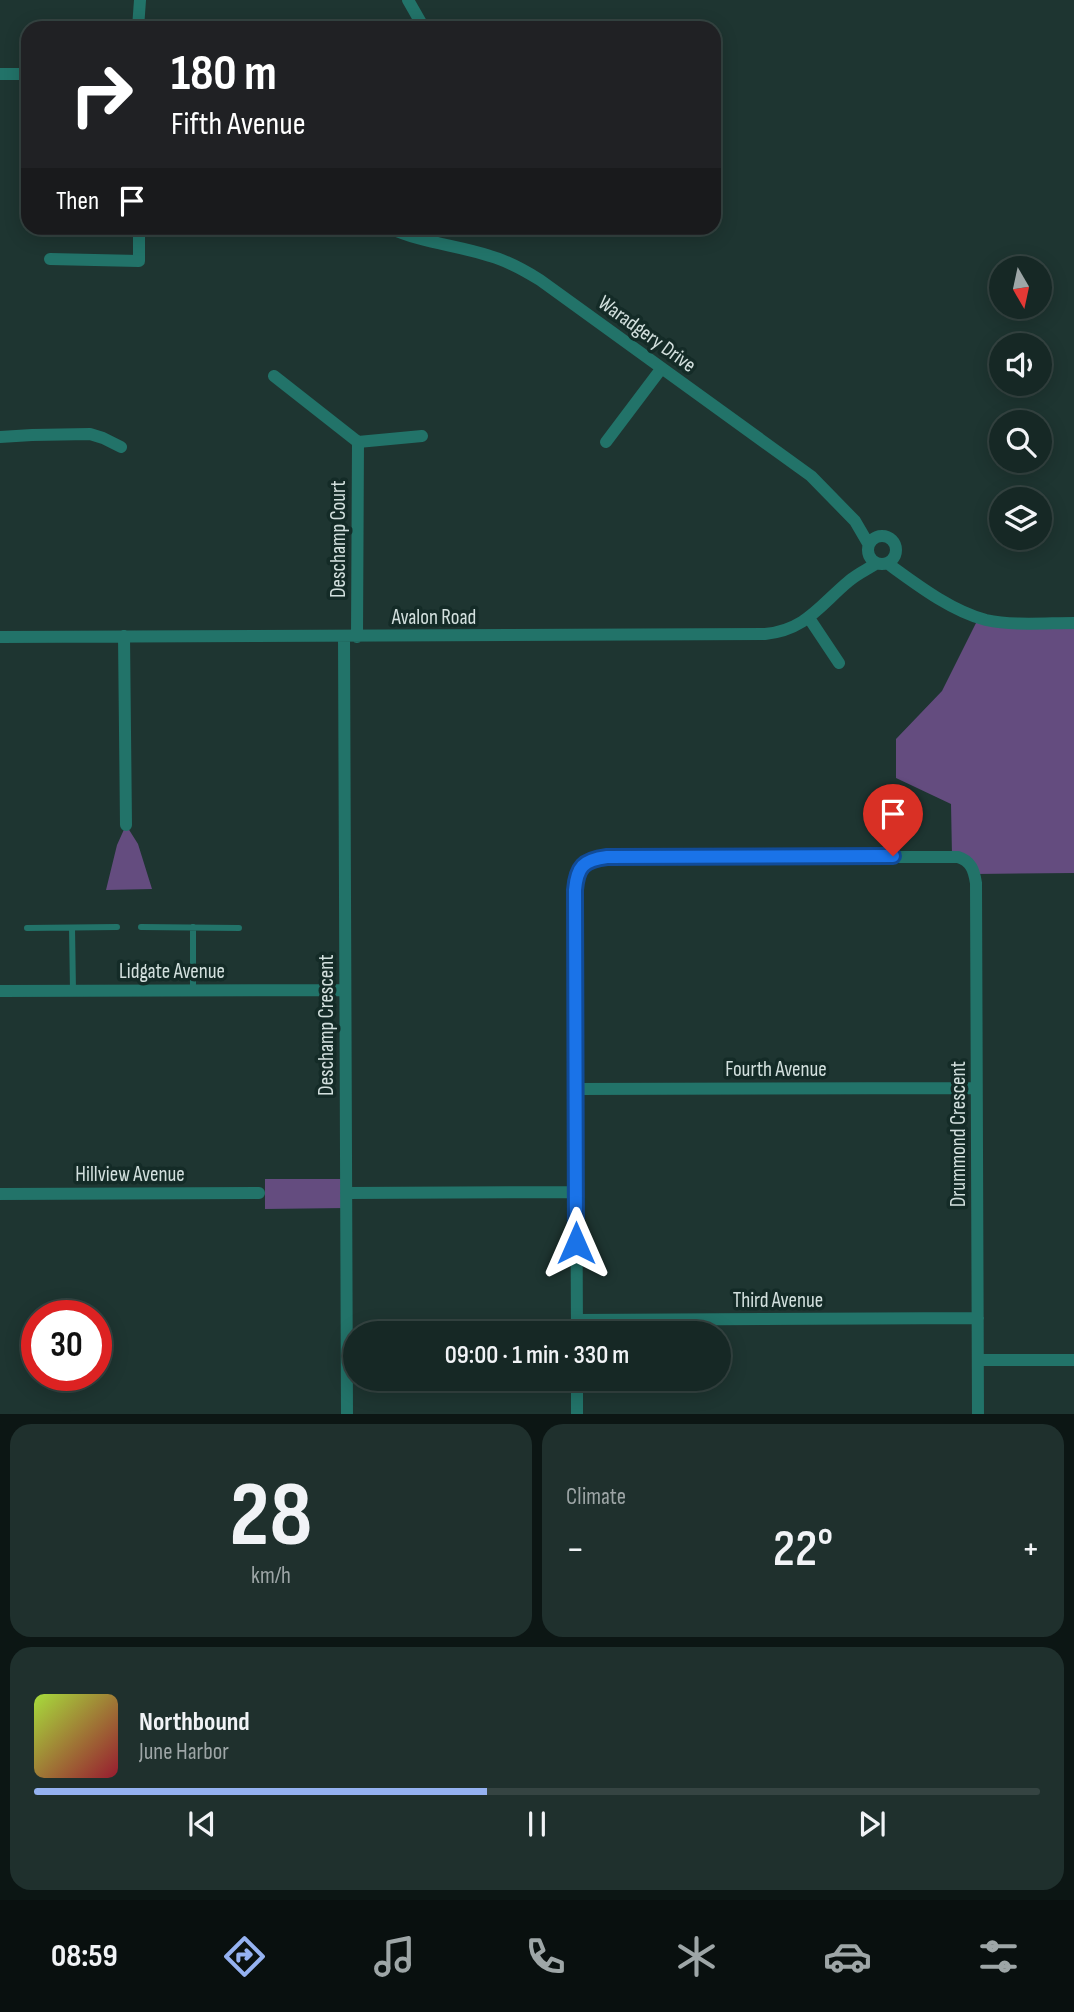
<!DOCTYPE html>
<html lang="en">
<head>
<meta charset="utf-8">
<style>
	body { margin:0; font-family:"Sofia Sans Condensed",sans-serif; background:#1f302d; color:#f1f3f6; height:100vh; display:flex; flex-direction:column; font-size:26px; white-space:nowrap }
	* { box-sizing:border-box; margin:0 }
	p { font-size:23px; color:#9ea6a7 }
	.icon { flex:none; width:38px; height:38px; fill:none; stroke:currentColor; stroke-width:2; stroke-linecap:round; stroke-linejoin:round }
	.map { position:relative; height:1414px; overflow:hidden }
	.panel { display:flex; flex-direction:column; gap:10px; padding:10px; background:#0c1614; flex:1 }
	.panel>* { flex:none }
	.guide { position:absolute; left:21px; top:21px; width:700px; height:214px; border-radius:21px; box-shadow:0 4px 18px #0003,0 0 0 2px #354442; background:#202124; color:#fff; overflow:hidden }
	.needle { width:46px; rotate:171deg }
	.controls { position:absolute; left:989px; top:256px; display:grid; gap:14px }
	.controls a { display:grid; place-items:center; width:63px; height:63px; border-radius:50%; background:#162825; box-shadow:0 4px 18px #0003,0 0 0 2px #354442; font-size:35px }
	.speed { position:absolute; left:21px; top:1300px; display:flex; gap:14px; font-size:35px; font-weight:700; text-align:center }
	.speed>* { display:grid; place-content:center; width:91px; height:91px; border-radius:50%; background:#162825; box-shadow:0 4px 18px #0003,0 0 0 2px #354442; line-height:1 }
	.speed .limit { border:10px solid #d22; background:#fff; color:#111 }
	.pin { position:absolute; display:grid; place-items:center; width:60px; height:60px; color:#fff; margin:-72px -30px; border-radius:50% 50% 50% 0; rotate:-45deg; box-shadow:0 0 7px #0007 }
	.pin .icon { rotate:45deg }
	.me { position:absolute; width:77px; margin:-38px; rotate:0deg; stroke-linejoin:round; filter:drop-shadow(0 0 5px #0008) }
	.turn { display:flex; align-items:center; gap:24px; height:147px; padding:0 35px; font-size:32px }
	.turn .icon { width:91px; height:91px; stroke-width:2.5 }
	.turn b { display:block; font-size:49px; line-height:60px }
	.then { display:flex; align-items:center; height:66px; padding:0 35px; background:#0003; gap:14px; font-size:26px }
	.big { font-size:52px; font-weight:600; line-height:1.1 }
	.panel .tile { flex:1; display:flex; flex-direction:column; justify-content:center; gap:10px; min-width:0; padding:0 24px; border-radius:21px; background:#1f302d }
	.panel .dial { align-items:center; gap:0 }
	.dial b { font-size:91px; line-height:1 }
	.song { display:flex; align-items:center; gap:21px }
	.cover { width:84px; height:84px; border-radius:10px; background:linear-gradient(135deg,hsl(80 70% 55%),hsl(350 70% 35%)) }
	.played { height:7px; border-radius:4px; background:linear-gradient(90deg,#95b2f1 45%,#354442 45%) }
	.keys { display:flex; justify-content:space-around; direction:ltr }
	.heat { display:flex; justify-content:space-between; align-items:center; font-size:38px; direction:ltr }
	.panel .tiles { flex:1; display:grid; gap:10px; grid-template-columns:1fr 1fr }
	.tile:last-child { grid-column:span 2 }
	.trip { position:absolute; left:343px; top:1321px; width:388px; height:70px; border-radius:35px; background:#162825; box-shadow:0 4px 18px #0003,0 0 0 2px #354442; font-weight:600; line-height:70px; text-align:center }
	.dock { display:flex; height:112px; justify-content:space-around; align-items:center; background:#09100f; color:#9ea6a7 }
	.dock .icon { width:49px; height:49px }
	.dock .on { color:#95b2f1 }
	.dock b { font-size:32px; color:#f1f3f6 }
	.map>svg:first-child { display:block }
	.green { fill:#644c7f }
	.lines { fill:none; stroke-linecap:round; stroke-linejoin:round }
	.service { stroke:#227369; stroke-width:6 }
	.minor { stroke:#227369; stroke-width:12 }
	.route-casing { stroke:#114b97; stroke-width:18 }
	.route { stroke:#1a73e8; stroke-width:12 }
	.labels { text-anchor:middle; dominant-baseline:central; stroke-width:7; stroke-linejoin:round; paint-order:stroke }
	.street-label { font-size:21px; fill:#d3e0de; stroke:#142b27 }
</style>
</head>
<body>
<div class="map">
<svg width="1074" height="1414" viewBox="0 0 1074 1414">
	<rect width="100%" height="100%" fill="#1e3531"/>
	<!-- green -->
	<path class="green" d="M979,617L1074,623V873L975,874L952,856L951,804L896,778V739L942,691Z
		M126,825L138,844L152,889L106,890L117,845Z
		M265,1179H346V1208L265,1209Z"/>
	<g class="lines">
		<!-- service -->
		<path class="service" d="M141,927L239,928
			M193,927V990
			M27,928L117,927
			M72,928L73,991"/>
		<!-- minor -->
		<path class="minor" d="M408,0L424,28
			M138,28L140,0
			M0,74H28
			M390,228C422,243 456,245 490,256C508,261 524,270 540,280L811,476L855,521L869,545
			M50,259L139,261V228
			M274,376L358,442L422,436
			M0,437L32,435L90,434L103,438L121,447
			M606,442L661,369
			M868 550a14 14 0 1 1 28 0a14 14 0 1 1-28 0Z
			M887,563C916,584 951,611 986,620C1014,626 1045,623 1074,623
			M809,618L839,663
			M124,636L126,825
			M0,637L765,634C806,630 820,605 849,581C857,574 868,569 877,563
			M344,637L347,1414
			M357,637L358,442
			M0,991L345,990
			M576,1089L976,1088
			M346,1193L576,1192
			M0,1194L259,1193
			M577,1320L978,1318
			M577,1334L575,890C577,867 583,860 607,857H958C971,861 974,870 976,883L978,1414
			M978,1360H1074
			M577,1414V1379"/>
	</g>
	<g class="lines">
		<defs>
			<path id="route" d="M576,1243L575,890C577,867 583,860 607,857L893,856"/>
		</defs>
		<!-- route casing -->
		<use href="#route" class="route-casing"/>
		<!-- route -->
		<use href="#route" class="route"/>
	</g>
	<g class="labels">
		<!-- street labels -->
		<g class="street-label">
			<text transform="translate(647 334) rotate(36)">Waradgery Drive</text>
			<text transform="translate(338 539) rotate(-90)">Deschamp Court</text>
			<text x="434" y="617">Avalon Road</text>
			<text x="172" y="971">Lidgate Avenue</text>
			<text transform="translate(326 1025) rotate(-90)">Deschamp Crescent</text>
			<text x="776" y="1069">Fourth Avenue</text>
			<text transform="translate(958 1134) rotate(-90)">Drummond Crescent</text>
			<text x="130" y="1174">Hillview Avenue</text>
			<text x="778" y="1300">Third Avenue</text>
		</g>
	</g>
</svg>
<div class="controls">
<a><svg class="needle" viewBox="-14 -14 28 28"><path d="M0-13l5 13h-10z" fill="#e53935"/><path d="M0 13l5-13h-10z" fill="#9ea6a7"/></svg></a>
<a><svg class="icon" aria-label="sound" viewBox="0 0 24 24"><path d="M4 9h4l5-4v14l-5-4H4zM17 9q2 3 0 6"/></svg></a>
<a><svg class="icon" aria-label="search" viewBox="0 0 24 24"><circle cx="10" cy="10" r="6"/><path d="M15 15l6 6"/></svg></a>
<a><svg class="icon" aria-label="layers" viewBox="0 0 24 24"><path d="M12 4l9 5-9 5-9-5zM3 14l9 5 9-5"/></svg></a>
</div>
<div class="speed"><div class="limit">30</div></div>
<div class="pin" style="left:893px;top:856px;background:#d93025"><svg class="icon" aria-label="arrive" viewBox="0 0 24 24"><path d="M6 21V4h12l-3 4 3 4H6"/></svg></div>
<svg class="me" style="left:576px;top:1243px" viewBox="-20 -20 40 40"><path d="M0-17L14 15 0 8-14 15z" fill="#1a73e8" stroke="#fff" stroke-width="4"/></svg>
<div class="trip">09:00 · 1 min · 330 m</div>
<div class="guide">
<div class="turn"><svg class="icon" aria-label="right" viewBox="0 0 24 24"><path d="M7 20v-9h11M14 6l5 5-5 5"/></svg><div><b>180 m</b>Fifth Avenue</div></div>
<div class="then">Then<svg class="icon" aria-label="arrive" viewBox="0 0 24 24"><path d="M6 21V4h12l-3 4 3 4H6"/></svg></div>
</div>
</div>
<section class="panel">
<div class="tiles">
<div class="tile dial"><b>28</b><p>km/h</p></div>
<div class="tile"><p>Climate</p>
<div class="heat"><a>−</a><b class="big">22°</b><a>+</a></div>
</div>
<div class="tile">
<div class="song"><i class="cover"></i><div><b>Northbound</b><p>June Harbor</p></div></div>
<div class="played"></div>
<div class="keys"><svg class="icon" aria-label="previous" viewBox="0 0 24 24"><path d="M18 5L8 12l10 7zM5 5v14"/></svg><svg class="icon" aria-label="pause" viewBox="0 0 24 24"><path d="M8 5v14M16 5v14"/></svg><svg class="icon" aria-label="next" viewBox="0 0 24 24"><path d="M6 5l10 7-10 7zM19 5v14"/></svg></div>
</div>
</div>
</section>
<nav class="dock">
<b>08:59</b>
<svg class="icon on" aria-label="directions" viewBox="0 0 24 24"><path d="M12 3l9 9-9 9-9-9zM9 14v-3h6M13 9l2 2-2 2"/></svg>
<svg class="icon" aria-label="music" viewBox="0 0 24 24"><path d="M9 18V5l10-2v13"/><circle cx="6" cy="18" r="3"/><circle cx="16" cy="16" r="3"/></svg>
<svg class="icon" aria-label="phone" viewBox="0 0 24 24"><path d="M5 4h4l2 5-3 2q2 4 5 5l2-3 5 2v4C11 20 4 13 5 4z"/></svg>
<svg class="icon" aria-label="climate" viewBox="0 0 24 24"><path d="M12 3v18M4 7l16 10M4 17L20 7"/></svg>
<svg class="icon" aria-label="car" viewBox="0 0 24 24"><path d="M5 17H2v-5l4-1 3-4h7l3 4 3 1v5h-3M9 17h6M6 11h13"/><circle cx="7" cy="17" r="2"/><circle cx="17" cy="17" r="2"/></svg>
<svg class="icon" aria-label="filters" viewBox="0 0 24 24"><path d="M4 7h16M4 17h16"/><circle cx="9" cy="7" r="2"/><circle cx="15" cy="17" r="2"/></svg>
</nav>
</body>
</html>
